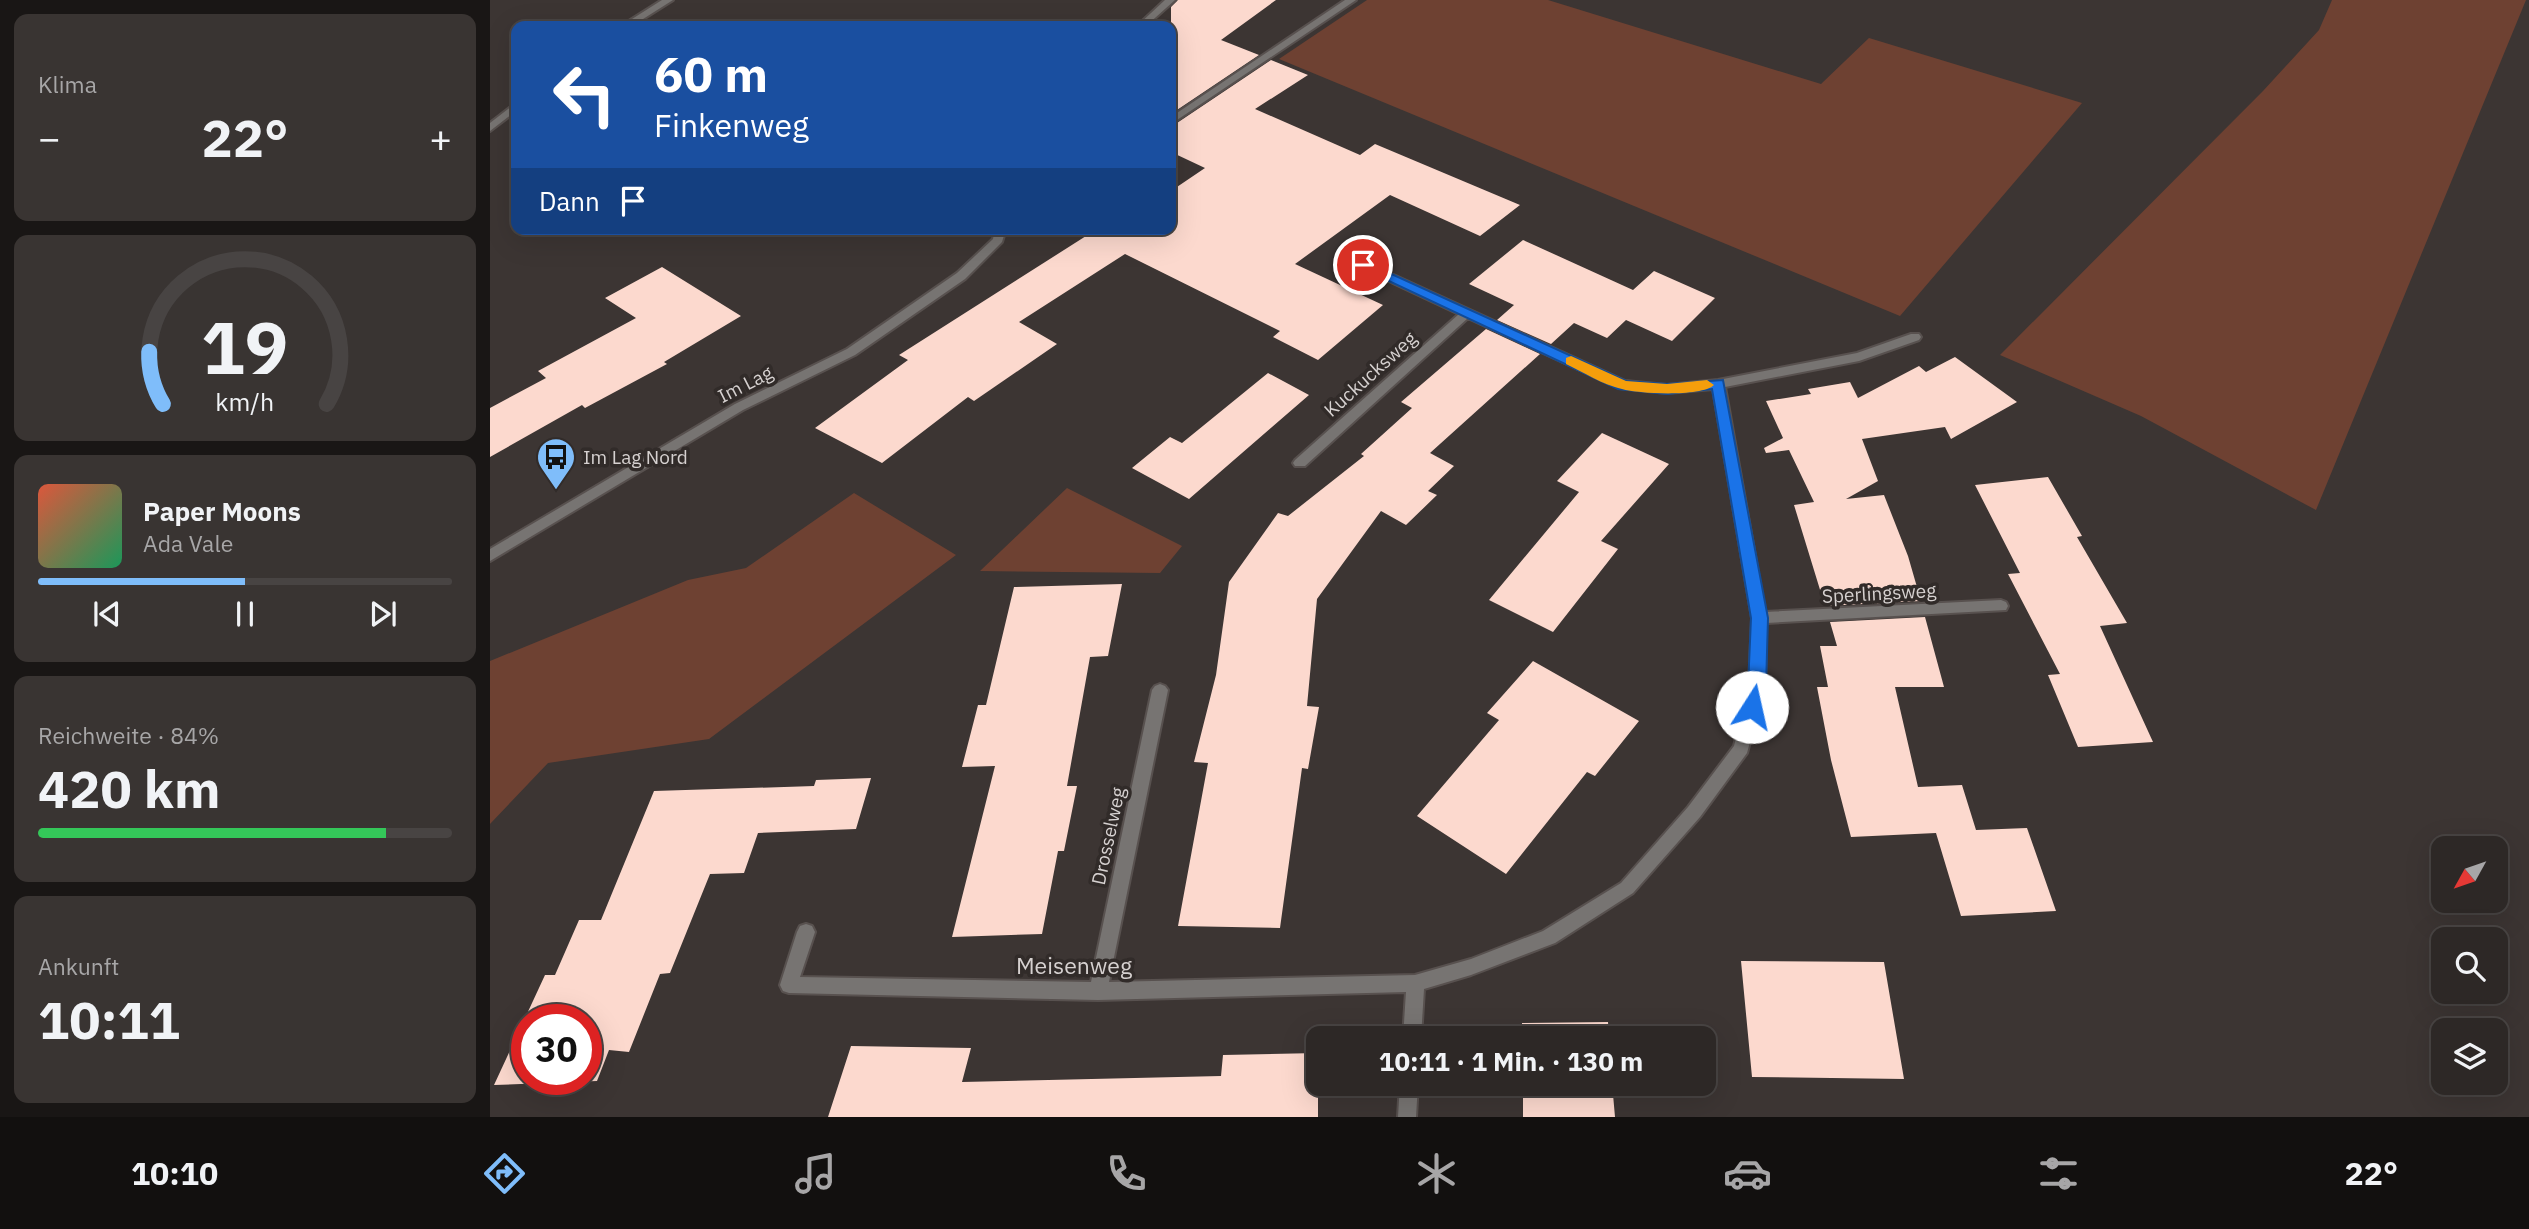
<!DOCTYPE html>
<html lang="de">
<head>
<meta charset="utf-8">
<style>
	body { margin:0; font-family:"IBM Plex Sans",sans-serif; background:#393432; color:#f1f3f6; height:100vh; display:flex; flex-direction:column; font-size:26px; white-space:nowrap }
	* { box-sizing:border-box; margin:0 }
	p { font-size:23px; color:#a7a6a7 }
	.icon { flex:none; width:38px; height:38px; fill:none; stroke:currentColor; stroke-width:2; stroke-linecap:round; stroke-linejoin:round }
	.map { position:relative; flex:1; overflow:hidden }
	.details { display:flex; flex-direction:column; gap:14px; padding:14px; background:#191615; width:490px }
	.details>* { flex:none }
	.banner { position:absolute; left:21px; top:21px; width:665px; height:214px; border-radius:14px; box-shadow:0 7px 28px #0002,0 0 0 2px #484443; background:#1a4fa0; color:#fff; overflow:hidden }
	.needle { width:46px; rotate:230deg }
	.controls { position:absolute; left:1941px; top:836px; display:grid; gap:14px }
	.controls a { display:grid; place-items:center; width:77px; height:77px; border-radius:14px; background:#2d2826; box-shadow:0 7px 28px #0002,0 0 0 2px #484443; font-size:35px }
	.speed { position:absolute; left:21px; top:1004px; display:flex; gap:14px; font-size:35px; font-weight:700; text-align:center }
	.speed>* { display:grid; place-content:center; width:91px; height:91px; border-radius:50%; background:#2d2826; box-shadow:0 7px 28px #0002,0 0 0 2px #484443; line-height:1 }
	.speed .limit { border:10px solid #d22; background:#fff; color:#111 }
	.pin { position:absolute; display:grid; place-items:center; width:60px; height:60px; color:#fff; margin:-30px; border:4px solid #fff; border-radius:50%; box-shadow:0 2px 7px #0007 }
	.me { position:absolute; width:77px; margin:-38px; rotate:10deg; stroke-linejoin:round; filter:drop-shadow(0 0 5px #0008) }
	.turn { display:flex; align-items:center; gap:24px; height:147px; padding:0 28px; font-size:32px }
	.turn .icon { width:91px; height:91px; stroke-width:2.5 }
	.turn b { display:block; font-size:49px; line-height:60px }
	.then { display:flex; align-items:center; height:66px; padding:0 28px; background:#0003; gap:14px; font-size:26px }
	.big { font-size:52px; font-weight:700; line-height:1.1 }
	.details .tile { flex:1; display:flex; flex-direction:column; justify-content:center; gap:10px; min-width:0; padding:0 24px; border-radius:14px; background:#393432 }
	.details .dial { align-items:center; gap:0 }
	.dial svg { height:182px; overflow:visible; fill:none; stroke:#484443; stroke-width:7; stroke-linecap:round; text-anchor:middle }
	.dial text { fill:#f1f3f6; stroke:none }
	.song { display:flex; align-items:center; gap:21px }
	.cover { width:84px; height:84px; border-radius:10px; background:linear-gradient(135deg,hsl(10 70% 55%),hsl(150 70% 35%)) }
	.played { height:7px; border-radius:4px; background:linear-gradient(90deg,#7fbdfa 50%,#484443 50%) }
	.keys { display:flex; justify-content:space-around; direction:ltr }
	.heat { display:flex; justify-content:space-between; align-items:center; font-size:38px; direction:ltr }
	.charge { height:10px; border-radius:5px; background:linear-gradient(90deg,#34c759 84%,#484443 0) }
	.trip { position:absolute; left:816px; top:1026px; width:410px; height:70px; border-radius:14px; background:#2d2826; box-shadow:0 7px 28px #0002,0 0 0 2px #484443; font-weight:700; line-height:70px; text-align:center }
	.tabs { display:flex; height:112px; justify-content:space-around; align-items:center; background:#12100f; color:#a7a6a7 }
	.tabs .icon { width:49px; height:49px }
	.tabs .selected { color:#7fbdfa }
	.tabs b { font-size:32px; color:#f1f3f6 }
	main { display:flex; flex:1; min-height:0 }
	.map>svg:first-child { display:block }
	.green { fill:#6e4132 }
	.building { fill:#fcd9ce; fill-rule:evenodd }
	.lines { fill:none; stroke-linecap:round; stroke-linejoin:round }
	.street-casing { stroke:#58514f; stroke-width:4 }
	.street { fill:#777472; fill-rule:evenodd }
	.route { fill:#1a73e8; stroke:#114b97; stroke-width:2 }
	.slow { fill:#f59e0b }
	.labels { text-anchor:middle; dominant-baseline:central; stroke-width:7; stroke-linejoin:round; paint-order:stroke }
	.street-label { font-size:19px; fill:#d6d1d0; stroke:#312b29 }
	.poi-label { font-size:19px; fill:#d6d1d0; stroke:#312b29; text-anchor:start }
	.near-street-label { font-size:23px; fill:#d6d1d0; stroke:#312b29 }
</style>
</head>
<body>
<main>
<section class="details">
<div class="tile"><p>Klima</p>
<div class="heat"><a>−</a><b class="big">22°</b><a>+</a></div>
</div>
<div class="tile dial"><svg viewBox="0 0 100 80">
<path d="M14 69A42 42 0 1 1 86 69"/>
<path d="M14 69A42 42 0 0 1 8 46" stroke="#7fbdfa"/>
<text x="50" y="56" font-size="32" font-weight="700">19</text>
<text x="50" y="72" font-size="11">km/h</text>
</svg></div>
<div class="tile">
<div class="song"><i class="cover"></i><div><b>Paper Moons</b><p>Ada Vale</p></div></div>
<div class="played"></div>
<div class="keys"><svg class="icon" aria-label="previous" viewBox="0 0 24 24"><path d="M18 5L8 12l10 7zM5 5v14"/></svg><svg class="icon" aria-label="pause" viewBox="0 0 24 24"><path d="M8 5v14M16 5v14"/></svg><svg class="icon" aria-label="next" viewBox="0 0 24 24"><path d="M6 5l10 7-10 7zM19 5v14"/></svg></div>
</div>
<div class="tile"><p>Reichweite · 84%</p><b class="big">420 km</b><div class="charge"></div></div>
<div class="tile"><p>Ankunft</p><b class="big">10:11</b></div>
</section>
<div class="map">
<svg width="2039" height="1117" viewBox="0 0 2039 1117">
	<rect width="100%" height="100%" fill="#3c3533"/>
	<!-- green -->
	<path class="green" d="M877,0H1058L1331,84L1379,38L1592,103L1410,316L789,59Z
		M1842,0H2036L1826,510L1651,416L1510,355L1773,91L1829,30Z
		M577,488L692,546L670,573L490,571Z
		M364,493L466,555L219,739L58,763L0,824V661L198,580L256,568Z"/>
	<!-- building -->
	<path class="building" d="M688,0H786L731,40L769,55L681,114V7Z
		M781,60L818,75L765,109L870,155L885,144L1030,205L990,236L900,195L805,264L893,305L828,360L783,337L790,331L635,254L529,322L567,344L484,401L478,397L392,463L325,428L418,360L409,355L607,229H681V191L715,168L681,152V127Z
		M1033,240L1143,290L1164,271L1225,298L1182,341L1136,320L1117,338L1084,323L1061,344L1007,320L1024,305L979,284Z
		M172,267L251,316L174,362L177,364L95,408L92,405L0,457V408L56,378L48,371L146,318L115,298Z
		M996,329L1050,354L940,453L964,466L938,491L947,495L916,525L891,511L827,599L817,706L829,707L818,769L812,768L790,928L688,926L718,763L704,762L726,675L739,582L788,513L798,516L874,456L871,454L922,408L911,402Z
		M1465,357L1527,402L1461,439L1455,427L1372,439L1388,481L1356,499L1394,495L1418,556L1431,601L1335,606L1304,505L1324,502L1299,450L1276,453L1274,448L1293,438L1276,401L1321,394L1318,389L1360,382L1368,398L1429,366L1436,372Z
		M778,373L819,395L699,499L642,468L680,437L692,443Z
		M1112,433L1179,464L1111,541L1128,549L1063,632L999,600L1089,492L1067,481Z
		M1558,477L1592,536L1587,537L1637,623L1610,626L1663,742L1588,747L1558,675L1570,674L1518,574L1530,573L1485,485Z
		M632,584L618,656L600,657L577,786H587L574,851H568L552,934L462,937L505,766L472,767L488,705H496L524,587Z
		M1435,617L1454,687H1405L1428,787L1472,785L1486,830L1537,828L1566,911L1471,916L1446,833L1361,837L1341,760L1327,687H1338L1330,646H1347L1340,622Z
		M1043,661L1149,721L1105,776L1097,772L1016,874L927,816L1009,720L997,713Z
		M381,778L366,829L268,833L254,873L220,874L180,973L170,974L139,1052L119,1050L107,1081L4,1085L55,975H65L89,920H111L164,791L324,786L326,780ZM37,1020H96V1080H37Z
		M1251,961L1394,962L1414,1079L1262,1077Z
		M1118,1022L1119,1038H1032V1023Z
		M361,1046L481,1048L472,1082L731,1076L733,1055L828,1053V1117H338Z
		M1033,1083H1122L1125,1117H1033Z"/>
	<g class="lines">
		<defs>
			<path id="street" d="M172,0H183L142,26H131Z
				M675,0H685L656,26H647Z
				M855,0H866L681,124V117Z
				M26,103V111L0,131V123Z
				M505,229H516L512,242L475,279L365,355L253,410L0,561V549L245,404L357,349L467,273L503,239Z
				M873,261L1135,381L1177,385L1228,380L1367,353L1421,334H1429L1431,337L1429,340L1369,361L1235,387L1275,612L1511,600L1516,602L1518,606L1516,610L1276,623L1275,687L1257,753L1210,817L1143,893L1065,943L981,975L934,989L931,1038H913L916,992L608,1000L299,993L293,991L290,985L307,932L310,926L316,924L322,926L325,932L310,977L601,982L662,690L665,686L670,684L675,686L678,690L619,982L925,975L981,959L1053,931L1131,883L1198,807L1244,746L1259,687L1262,618L1223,389L1177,393L1129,388L978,318L815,466H805L803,463L805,460L969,314L869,267L867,265Z
				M910,1083H928L926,1117H908Z"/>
		</defs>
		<!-- street casing -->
		<use href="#street" class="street-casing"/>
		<!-- street -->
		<use href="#street" class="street"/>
	</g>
	<!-- route -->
	<path class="route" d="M873,261L1136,381L1177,384L1233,380L1278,618L1276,687L1268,712L1262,714L1256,712L1253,707L1258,687L1261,618L1222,389L1177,394L1128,389L869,267L867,265Z"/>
	<!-- slow -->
	<path class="slow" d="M1081,356L1136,381L1177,384L1217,380L1224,385C1212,397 1149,394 1132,389C1113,385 1093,372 1076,364V358Z"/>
	<!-- icons -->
	<defs>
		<symbol id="bus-pin" viewBox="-11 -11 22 30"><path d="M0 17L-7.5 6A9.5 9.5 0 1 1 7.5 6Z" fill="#7fbdfa" stroke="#312b29"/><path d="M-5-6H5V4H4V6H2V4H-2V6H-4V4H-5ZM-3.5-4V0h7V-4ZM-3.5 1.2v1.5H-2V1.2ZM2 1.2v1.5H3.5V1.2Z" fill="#111"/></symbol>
	</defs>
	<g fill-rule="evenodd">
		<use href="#bus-pin" x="44" y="435" width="44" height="60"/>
	</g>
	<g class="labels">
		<!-- street labels -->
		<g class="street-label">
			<text transform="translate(880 374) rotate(-42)">Kuckucksweg</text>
			<text transform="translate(255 384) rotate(-27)">Im Lag</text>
			<text transform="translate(1389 593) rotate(-3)">Sperlingsweg</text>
			<text transform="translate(618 836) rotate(-78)">Drosselweg</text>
		</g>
		<!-- poi labels -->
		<g class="poi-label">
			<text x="93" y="457">Im Lag Nord</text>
		</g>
		<!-- near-street labels -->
		<g class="near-street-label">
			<text x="584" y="965">Meisenweg</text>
		</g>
	</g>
</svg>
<div class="controls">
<a><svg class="needle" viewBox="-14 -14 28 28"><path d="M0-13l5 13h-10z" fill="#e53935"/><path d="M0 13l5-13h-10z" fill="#a7a6a7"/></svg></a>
<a><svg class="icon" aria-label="search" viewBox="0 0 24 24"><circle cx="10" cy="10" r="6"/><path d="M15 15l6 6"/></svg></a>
<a><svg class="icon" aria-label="layers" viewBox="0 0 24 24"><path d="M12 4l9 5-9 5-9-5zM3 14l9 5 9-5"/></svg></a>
</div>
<div class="speed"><div class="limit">30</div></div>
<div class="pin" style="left:873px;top:265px;background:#d93025"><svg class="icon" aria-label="arrive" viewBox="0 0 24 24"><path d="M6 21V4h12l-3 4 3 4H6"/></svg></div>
<svg class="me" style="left:1262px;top:707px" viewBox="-20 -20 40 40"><circle r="19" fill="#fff"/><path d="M0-13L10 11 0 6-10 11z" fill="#1a73e8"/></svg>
<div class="trip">10:11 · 1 Min. · 130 m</div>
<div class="banner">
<div class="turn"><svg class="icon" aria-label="left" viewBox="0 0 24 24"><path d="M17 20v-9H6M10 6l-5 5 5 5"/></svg><div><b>60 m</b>Finkenweg</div></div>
<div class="then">Dann<svg class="icon" aria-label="arrive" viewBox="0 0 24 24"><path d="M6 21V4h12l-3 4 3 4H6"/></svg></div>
</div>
</div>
</main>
<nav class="tabs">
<b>10:10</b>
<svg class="icon selected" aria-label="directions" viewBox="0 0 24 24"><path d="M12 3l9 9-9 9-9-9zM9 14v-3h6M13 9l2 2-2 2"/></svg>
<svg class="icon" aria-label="music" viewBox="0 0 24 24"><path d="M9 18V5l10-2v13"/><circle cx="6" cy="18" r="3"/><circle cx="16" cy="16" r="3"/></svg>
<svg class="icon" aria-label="phone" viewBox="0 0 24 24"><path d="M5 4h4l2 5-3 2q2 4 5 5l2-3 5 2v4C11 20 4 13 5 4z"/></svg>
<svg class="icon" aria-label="climate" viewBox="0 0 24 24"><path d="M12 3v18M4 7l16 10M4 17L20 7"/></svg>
<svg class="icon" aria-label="car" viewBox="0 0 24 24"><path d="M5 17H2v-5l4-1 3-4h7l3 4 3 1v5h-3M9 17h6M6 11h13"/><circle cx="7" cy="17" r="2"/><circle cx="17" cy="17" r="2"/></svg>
<svg class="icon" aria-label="filters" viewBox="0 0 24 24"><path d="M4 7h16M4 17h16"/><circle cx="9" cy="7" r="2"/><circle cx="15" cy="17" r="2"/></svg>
<b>22°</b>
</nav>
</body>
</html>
